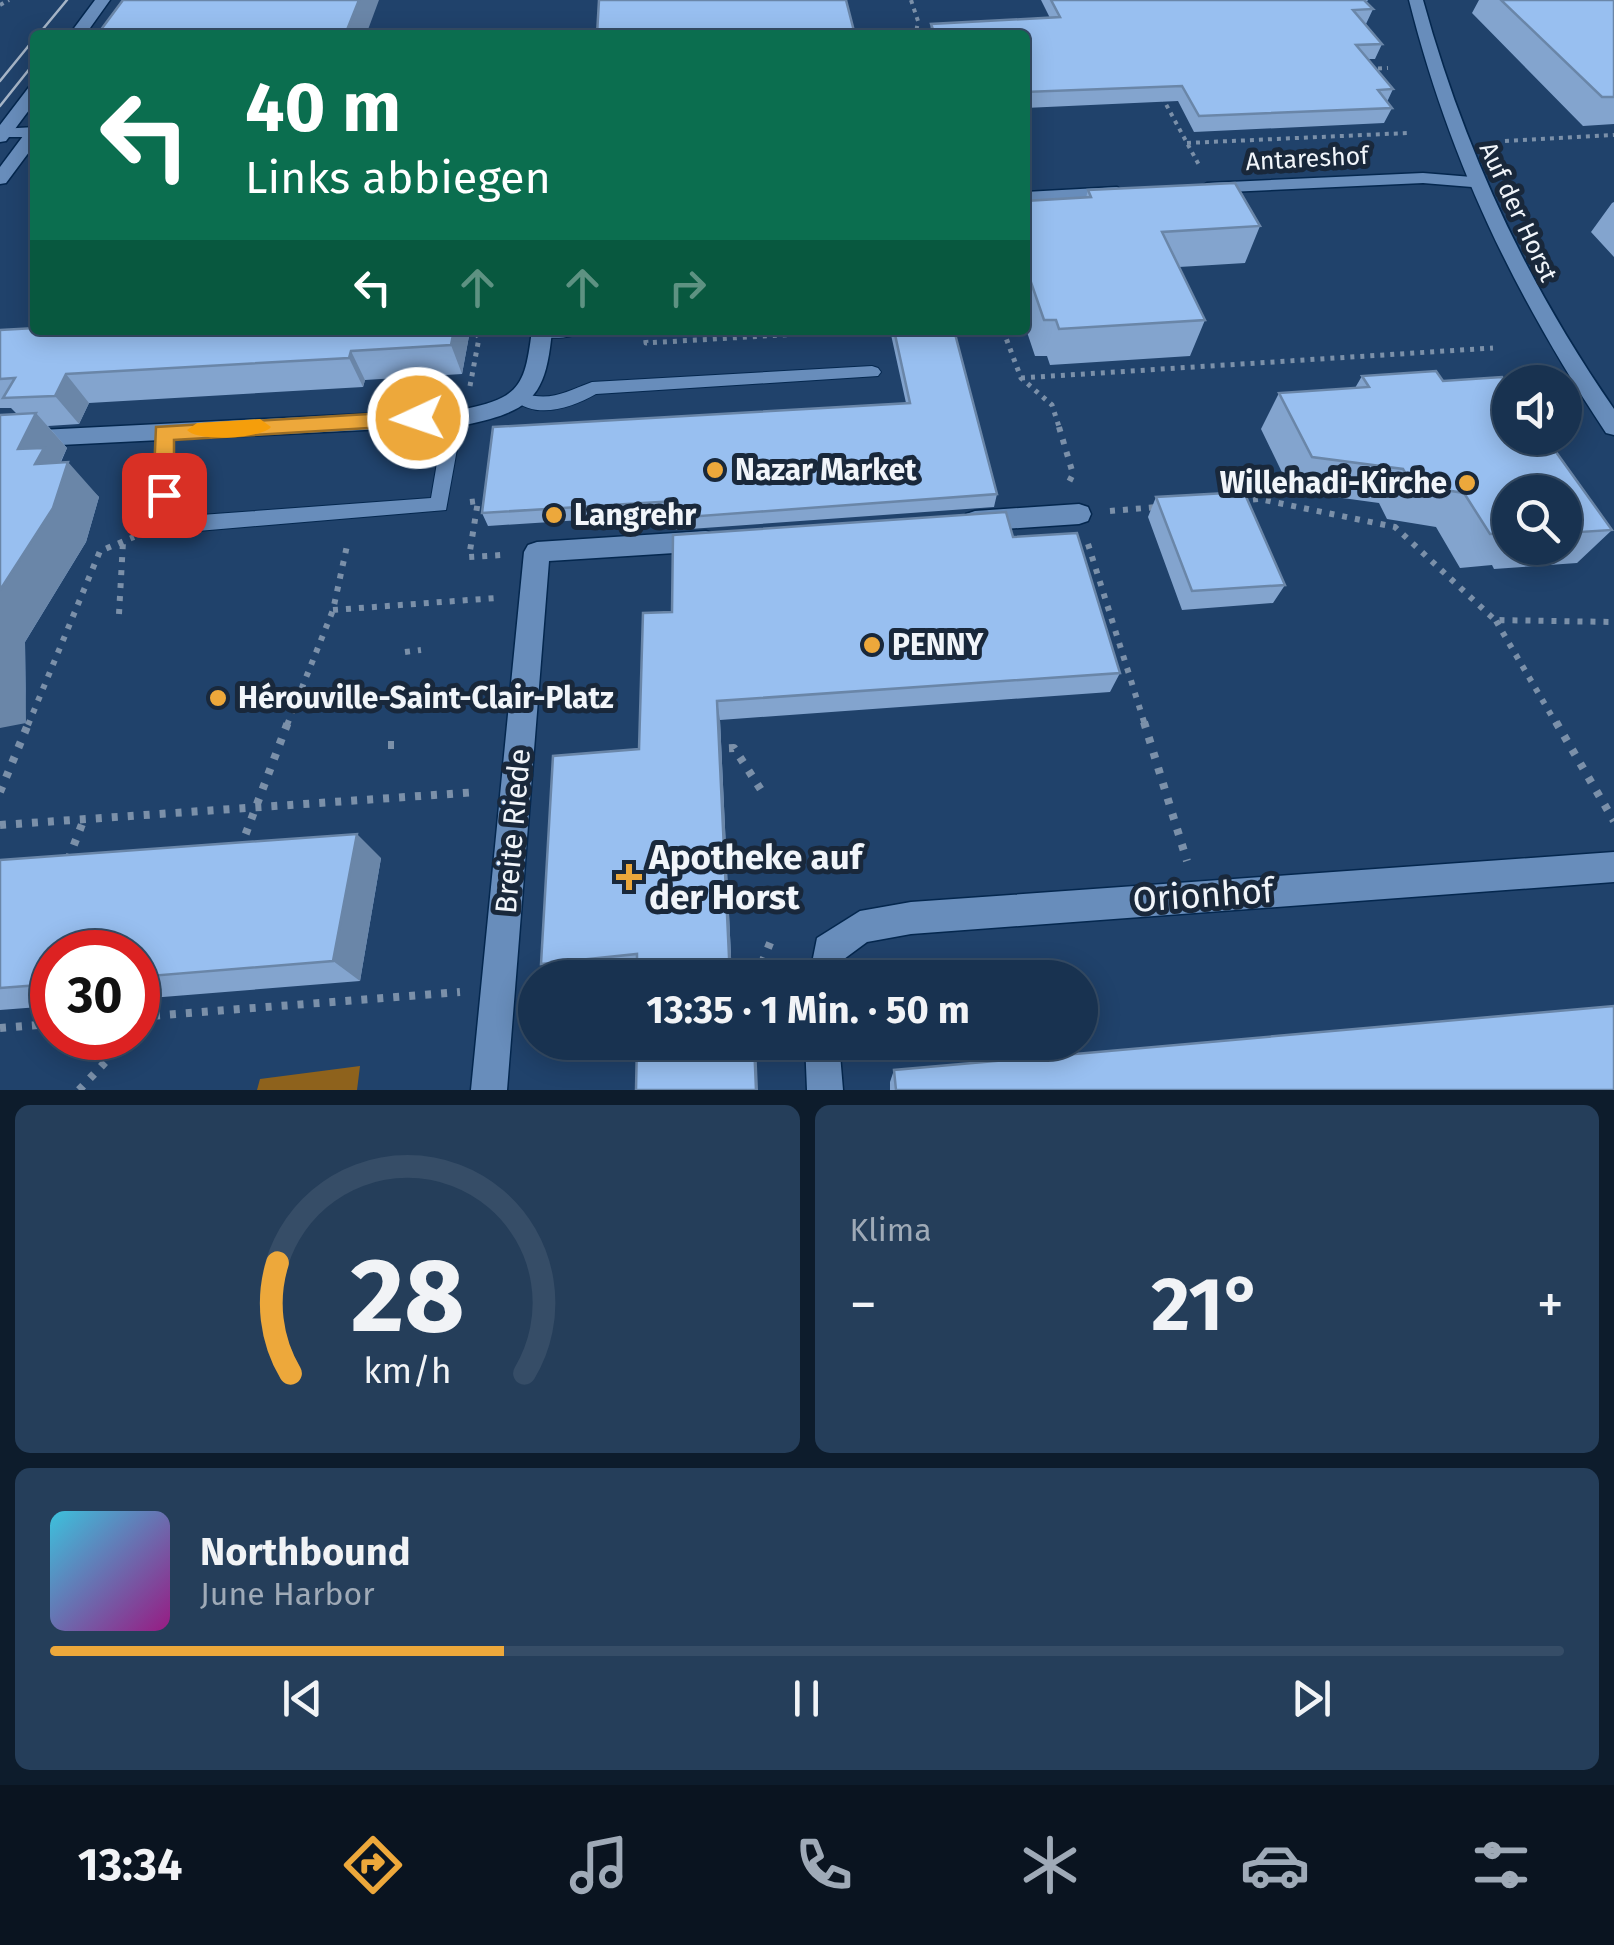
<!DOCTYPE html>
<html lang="de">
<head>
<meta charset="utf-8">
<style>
	body { margin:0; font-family:"Fira Sans",sans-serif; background:#253e5a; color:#f1f3f6; height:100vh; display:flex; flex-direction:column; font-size:38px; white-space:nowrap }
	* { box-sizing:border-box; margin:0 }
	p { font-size:32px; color:#9faab7 }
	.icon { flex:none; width:55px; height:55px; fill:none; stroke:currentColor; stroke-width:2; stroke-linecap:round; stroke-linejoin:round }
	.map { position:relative; height:1090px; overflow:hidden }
	.sheet { display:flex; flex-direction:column; gap:15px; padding:15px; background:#0d1c2c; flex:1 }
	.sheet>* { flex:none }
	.guide { position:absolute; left:30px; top:30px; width:1000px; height:305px; border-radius:10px; box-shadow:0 5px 25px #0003,0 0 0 2px #364d67; background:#0b6e4f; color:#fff; overflow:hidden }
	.buttons { position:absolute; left:1492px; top:365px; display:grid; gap:20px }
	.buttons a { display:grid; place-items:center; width:90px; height:90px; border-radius:50%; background:#183250; box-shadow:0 5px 25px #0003,0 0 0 2px #364d67; font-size:50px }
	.speed { position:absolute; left:30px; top:930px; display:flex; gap:20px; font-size:50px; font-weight:700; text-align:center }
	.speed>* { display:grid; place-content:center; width:130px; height:130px; border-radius:50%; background:#183250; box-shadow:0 5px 25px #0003,0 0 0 2px #364d67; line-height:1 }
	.speed .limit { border:15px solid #d22; background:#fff; color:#111 }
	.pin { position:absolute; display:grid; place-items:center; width:85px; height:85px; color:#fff; margin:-42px; border-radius:20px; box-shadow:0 5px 15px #0006 }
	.me { position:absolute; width:110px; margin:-55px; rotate:267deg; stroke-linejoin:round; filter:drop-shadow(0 0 8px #0008) }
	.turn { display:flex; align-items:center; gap:35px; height:210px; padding:0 50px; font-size:45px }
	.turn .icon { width:130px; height:130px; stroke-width:2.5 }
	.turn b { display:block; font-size:70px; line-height:85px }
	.lanes { display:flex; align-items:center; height:95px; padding:0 50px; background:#0003; justify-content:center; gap:50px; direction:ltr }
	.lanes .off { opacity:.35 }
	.big { font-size:75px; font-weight:700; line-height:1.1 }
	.sheet .tile { flex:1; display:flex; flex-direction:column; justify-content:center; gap:15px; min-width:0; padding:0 35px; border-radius:15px; background:#253e5a }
	.sheet .dial { align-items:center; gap:0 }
	.dial svg { height:260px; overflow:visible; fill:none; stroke:#364d67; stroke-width:7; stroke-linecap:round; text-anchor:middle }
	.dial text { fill:#f1f3f6; stroke:none }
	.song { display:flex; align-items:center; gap:30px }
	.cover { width:120px; height:120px; border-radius:15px; background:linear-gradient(135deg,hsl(190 70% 55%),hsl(310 70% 35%)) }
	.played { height:10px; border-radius:5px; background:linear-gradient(90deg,#eda83b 30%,#364d67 30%) }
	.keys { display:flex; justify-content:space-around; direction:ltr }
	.heat { display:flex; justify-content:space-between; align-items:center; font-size:55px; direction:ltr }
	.sheet .tiles { flex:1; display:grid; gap:15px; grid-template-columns:1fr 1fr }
	.tile:last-child { grid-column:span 2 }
	.trip { position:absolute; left:518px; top:960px; width:580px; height:100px; border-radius:50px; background:#183250; box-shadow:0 5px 25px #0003,0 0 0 2px #364d67; font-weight:700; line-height:100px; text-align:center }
	.tab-bar { display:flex; height:160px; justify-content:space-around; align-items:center; background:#0a1420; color:#9faab7 }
	.tab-bar .icon { width:70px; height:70px }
	.tab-bar .current { color:#eda83b }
	.tab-bar b { font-size:45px; color:#f1f3f6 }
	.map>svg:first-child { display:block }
	.green { fill:#8e621c }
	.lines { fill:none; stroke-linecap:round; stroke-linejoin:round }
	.lane-casing { stroke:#04274e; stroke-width:2 }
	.street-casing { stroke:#04274e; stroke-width:3 }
	.secondary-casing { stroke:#04274e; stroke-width:3 }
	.path-far3 { stroke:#7b90a9; stroke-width:4; stroke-dasharray:4 5; stroke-linecap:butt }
	.path-far2 { stroke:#7b90a9; stroke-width:5; stroke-dasharray:4 6; stroke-linecap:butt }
	.path-far1 { stroke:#7b90a9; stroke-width:6; stroke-dasharray:5 8; stroke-linecap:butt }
	.path { stroke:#7b90a9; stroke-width:8; stroke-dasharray:6 10; stroke-linecap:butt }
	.lane { fill:#688dbb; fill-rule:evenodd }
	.street { fill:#688dbb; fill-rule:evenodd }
	.secondary { fill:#688dbb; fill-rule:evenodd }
	.tram { stroke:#a6b5c7; stroke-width:2.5 }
	.wall { fill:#83a4ce; fill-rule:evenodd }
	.shaded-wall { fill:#6a86a8 }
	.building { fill:#98bff0; stroke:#6a86a8; stroke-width:2.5 }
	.route { fill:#eda83b; stroke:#9a6d26; stroke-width:2.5 }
	.slow { fill:#f59e0b }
	.poi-dot { fill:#eda83b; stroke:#19283b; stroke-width:4 }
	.labels { text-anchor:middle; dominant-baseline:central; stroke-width:10; stroke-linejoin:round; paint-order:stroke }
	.far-street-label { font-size:25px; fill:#f1f5fa; stroke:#19283b }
	.poi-label { font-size:30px; font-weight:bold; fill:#f1f5fa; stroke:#19283b; text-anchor:start }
	.street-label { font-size:30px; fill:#f1f5fa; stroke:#19283b }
	.near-poi-label { font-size:35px; font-weight:bold; fill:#f1f5fa; stroke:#19283b; text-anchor:start }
	.near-street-label { font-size:35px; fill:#f1f5fa; stroke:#19283b }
</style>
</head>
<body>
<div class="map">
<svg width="1614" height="1090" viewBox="0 0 1614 1090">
	<rect width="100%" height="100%" fill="#20426b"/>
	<!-- green -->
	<path class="green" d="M360,1066L357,1090H257L260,1079Z"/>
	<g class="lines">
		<defs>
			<path id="lane" d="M535,330H585C575,339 550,339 536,336Z
				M872,366L878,368L881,372L878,376L596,394C571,408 536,420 513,399L522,393C551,402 565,392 592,382Z
				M454,409L463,416L446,510L163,534L156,531L153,526L158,427H170L173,432V517L431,498L445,416Z"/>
			<path id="street" d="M35,127V137H0V129Z
				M1423,173L1472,177L1481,182L1472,187L1423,183L1207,193L1198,188L1207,183Z
				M1117,187L1126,193L1124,197L1025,204V192Z
				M532,330H552C546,398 531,411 465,425L0,448V432L465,409C521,398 525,384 532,330Z
				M1079,504L1088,507L1091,514L1088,521L1079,524L975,531L966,528L963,521L966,514L975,511Z
				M706,531L715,534L718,541L715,548L706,551L549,561L507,1090H471L524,552L528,545L537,542Z
				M1614,852V882L911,934L867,942L844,959L842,978H809L817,938L860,911L911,902Z
				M805,1042H839L843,1090H807Z"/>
			<path id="secondary" d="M95,0H110L85,35H69Z
				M1409,0H1423C1464,149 1526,282 1614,409V435L1606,433C1514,294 1450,162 1409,0Z
				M35,86V102L6,141L0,142V125L29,87Z
				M35,127V144L6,183L0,184V167L29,128Z"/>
		</defs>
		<!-- lane casing -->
		<use href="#lane" class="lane-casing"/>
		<!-- street casing -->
		<use href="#street" class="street-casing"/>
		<!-- secondary casing -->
		<use href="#secondary" class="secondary-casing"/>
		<!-- path-far3 -->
		<path class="path-far3" d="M911,0L918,21L916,33
			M0,5L9,0
			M916,32H934
			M1369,69L1388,68
			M1162,97L1199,165
			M1505,141L1614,135
			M1187,143L1408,133"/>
		<!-- path-far2 -->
		<path class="path-far2" d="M645,330L646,343L866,330
			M1003,330L1021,378L1052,405L1060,430
			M1021,378L1493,348
			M470,386L479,338L474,330"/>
		<!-- path-far1 -->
		<path class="path-far1" d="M1059,427L1073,474L1069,482
			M1240,501L1259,499L1395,527L1495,620L1614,622
			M470,502L478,501L469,557L502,555
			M1110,511L1157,507
			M1088,544L1145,725
			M333,610L496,598
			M119,614L123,542
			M1496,621L1557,725
			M405,652L421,650
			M28,725L100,551L134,537
			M287,725L333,610L348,541"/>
		<!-- path -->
		<path class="path" d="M1144,722L1187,861
			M1556,722L1614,821
			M388,745H403
			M713,749L734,748L763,793
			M0,792L29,722
			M0,825L478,792
			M240,849L288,722
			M68,860L84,819
			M756,978L772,938
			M138,1017L460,992
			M0,1028L52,1024
			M138,1028L147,1017
			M79,1090L128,1038"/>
		<!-- lane -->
		<use href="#lane" class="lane"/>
		<!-- street -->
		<use href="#street" class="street"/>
		<!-- secondary -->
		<use href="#secondary" class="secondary"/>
		<!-- tram -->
		<path class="tram" d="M38,35L67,0
			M0,81L35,38
			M0,106L35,62"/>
	</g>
	<!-- wall -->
	<path class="wall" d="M1041,0H1368L1366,3L1373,9L1366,24L1382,44L1375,59H1368L1393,89L1387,102L1392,108L1384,123L1194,132L1178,101L1025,108V35H930L931,24L1050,18Z
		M1479,0H1614V124L1583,126L1472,13Z
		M1088,190L1260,226L1245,263L1179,267L1205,320L1190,356L1050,365L1047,356H1035L1025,326V201L1086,198Z
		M1614,202V257L1591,232L1612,203Z
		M0,330H467L469,336L462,374L365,380L363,387L89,403L79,424L48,426L67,448L61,462L99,497L86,542L25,642L26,723L17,414L11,408H0Z
		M668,330H736V331L669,334Z
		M890,330H954L997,494L994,507L676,530L674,514L488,526L482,513L906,403Z
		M1362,376L1443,381L1612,530L1577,563L1494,569L1492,565L1460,568L1436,527L1387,519L1379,503L1291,491L1261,429L1279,393L1355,388ZM1510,492H1565V548H1510Z
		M1156,497L1285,585L1273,603L1182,610L1148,517Z
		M1013,537L1120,673L1110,692L720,720L732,978H637V967L551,976L541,964L639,749L672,612Z
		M381,858L360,981L138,999V952H52V1006L0,1010V860Z
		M894,1070L1614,1090H890V1082Z"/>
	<!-- shaded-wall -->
	<path class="shaded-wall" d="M359,0H379L366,35H345Z
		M454,330H467L469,336L462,374L451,345Z
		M351,351L365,380L363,387L349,358Z
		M66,374L89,403L79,424L55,396Z
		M36,413L67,448L59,465L68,462L99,497L86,542L25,642L26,723L0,728V590L18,449Z
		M717,701L720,720L732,978H730Z
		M357,834L381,858L360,981L333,961Z
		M754,1042H756L758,1090H756Z"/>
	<!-- building -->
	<path class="building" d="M123,0H359L345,35H97Z
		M599,0H846L855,35H597Z
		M1051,0H1364L1373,9L1353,10L1382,44L1356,45L1393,89L1378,90L1392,108L1199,116L1182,86L1025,92V35H935L931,24L1060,17Z
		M1501,0H1614V97H1602Z
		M1235,183L1260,226L1162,232L1205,320L1059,329L1056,320H1044L1025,265V201L1091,197L1088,190Z
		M35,328V330H454L451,345L351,351L349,358L66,374L55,396L3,398L15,378L0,379V330Z
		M894,330H954L997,494L674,518V501L482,513L493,427L910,403Z
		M1436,371L1443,381L1502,377L1510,388V438H1546L1612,530L1565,533V492H1510V533L1490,534L1464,493L1412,485L1403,469L1312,457L1279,393L1369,387L1362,376Z
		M36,413L18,449L44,448L35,464L68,462L53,508L0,590V415Z
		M1244,492L1285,585L1192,591L1156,497Z
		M1006,512L1013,537L1077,533L1120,673L717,701L730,978H637V954L541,964L553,756L639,749L643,613L672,612L673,535Z
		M357,834L333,961L138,977V952H52V984L0,988V860Z
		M1614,1006V1090H896L894,1070Z
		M637,1042H754L756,1090H636Z"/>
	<!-- route -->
	<path class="route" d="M418,411L428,418L418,425L174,440V495L164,503L153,495L156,427Z"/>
	<!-- slow -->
	<path class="slow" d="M260,419L271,427C260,439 197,442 187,430L197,423Z"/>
	<!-- markers -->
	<g class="poi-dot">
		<circle cx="715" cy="470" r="10"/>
		<circle cx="1467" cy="483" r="10"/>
		<circle cx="554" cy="515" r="10"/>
		<circle cx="872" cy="645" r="10"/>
		<circle cx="218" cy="698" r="10"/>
		<path d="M624 862h10v10h10v10h-10v10h-10v-10h-10v-10h10z"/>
	</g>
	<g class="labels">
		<!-- far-street labels -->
		<g class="far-street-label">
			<text transform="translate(1307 159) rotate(-3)">Antareshof</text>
			<text transform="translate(1518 212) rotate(65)">Auf der Horst</text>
		</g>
		<!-- poi labels -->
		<g class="poi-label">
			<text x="735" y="470">Nazar Market</text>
			<text x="1447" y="483" text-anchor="end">Willehadi-Kirche</text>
			<text x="574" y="515">Langrehr</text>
			<text x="892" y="645">PENNY</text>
			<text x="238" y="698">Hérouville-Saint-Clair-Platz</text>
		</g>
		<!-- street labels -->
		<g class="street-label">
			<text transform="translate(513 831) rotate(-85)">Breite Riede</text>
		</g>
		<!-- near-poi labels -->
		<g class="near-poi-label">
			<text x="649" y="857">Apotheke auf<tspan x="649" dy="40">der Horst</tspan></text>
		</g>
		<!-- near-street labels -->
		<g class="near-street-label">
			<text transform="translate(1203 895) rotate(-4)">Orionhof</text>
		</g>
	</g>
</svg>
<div class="buttons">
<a><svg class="icon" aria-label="sound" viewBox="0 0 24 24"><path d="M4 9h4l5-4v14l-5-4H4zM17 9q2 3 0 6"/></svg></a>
<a><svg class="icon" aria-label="search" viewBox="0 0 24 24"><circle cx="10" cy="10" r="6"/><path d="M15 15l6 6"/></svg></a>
</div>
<div class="speed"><div class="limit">30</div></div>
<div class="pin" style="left:164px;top:495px;background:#d93025"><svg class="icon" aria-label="arrive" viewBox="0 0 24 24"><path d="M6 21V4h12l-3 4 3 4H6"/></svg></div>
<svg class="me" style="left:418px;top:418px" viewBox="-20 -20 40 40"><circle r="17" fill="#eda83b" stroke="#fff" stroke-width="3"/><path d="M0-11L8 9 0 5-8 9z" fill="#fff"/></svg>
<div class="trip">13:35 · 1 Min. · 50 m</div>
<div class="guide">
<div class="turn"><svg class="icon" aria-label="left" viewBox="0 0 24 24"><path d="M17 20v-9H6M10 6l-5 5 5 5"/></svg><div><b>40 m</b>Links abbiegen</div></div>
<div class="lanes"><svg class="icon" aria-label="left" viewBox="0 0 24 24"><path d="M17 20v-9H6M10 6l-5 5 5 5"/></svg><svg class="icon off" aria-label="ahead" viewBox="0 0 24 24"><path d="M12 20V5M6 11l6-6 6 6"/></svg><svg class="icon off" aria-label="ahead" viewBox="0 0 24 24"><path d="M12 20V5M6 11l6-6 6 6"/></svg><svg class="icon off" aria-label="right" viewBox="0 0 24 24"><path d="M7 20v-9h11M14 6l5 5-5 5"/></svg></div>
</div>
</div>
<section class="sheet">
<div class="tiles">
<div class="tile dial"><svg viewBox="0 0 100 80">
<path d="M14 69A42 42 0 1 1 86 69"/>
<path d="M14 69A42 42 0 0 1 10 35" stroke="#eda83b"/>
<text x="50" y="56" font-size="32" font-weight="700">28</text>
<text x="50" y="72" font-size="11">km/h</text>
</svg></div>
<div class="tile"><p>Klima</p>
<div class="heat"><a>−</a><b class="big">21°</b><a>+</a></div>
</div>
<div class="tile">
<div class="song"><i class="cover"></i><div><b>Northbound</b><p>June Harbor</p></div></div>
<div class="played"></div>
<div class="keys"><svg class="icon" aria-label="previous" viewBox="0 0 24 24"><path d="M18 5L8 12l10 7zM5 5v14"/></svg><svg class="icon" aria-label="pause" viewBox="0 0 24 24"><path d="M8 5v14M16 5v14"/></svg><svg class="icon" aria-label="next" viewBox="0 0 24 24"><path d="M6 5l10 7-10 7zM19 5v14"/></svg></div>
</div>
</div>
</section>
<nav class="tab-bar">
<b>13:34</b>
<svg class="icon current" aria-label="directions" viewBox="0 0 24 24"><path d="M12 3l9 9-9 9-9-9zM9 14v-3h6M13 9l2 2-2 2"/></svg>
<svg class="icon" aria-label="music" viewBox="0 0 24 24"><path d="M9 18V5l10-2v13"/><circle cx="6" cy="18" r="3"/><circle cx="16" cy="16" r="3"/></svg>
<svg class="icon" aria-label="phone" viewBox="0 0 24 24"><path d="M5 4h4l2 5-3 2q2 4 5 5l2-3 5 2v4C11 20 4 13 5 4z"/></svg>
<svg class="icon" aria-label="climate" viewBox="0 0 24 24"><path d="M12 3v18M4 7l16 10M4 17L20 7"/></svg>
<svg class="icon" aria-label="car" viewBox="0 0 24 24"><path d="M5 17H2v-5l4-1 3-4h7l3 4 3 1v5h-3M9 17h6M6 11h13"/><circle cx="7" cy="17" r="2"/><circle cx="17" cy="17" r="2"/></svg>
<svg class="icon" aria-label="filters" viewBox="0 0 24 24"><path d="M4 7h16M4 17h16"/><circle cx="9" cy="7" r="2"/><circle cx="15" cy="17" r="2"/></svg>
</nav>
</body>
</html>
